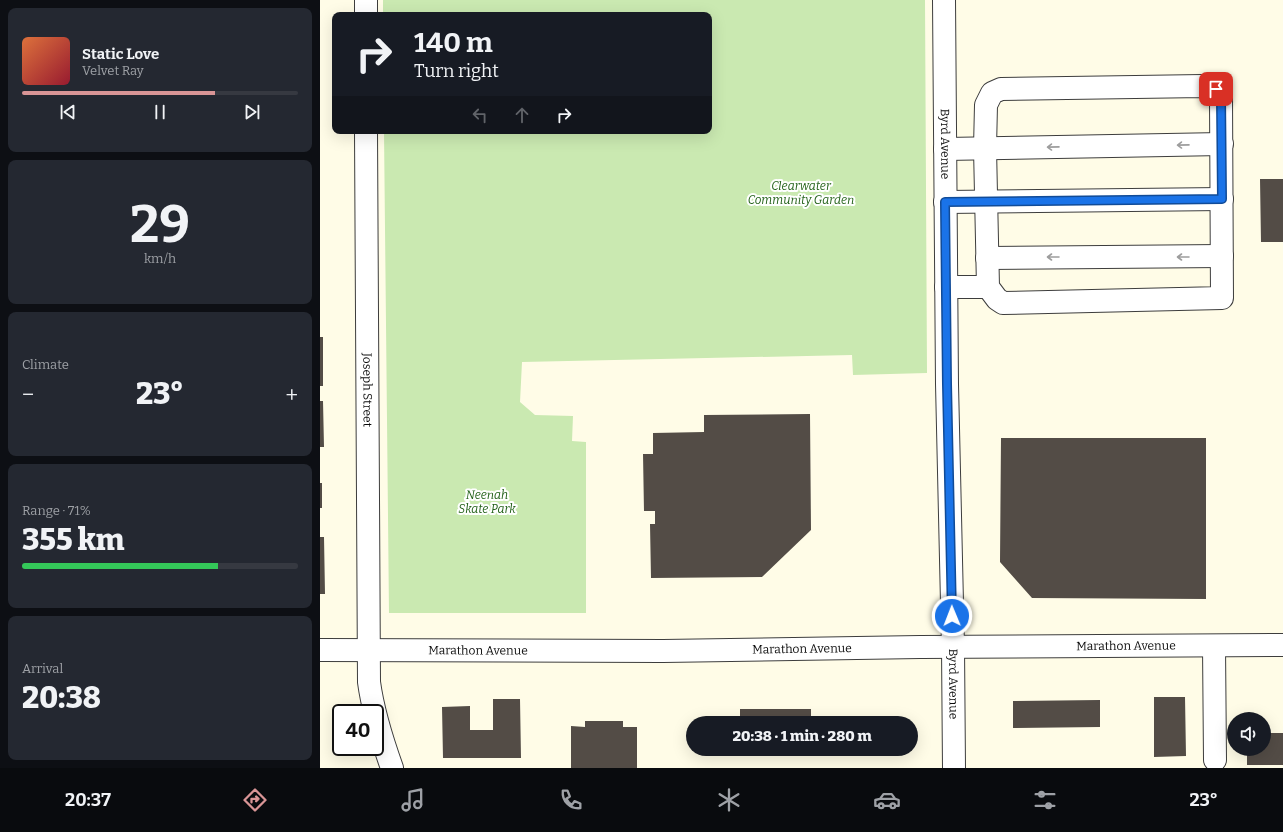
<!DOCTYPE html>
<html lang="en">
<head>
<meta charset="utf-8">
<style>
	body { margin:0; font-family:Bitter,serif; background:#242831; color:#f1f3f6; height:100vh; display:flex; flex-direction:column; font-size:15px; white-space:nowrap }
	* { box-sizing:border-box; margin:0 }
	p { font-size:13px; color:#9ea1a6 }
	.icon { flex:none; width:22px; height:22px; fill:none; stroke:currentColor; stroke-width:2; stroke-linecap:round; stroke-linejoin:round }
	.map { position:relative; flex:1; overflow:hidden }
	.sheet { display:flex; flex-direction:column; gap:8px; padding:8px; background:#0d0f14; width:320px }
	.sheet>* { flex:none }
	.banner { position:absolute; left:12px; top:12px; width:380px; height:122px; border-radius:8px; box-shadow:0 4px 16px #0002; background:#171b24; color:#f1f3f6; overflow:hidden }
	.controls { position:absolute; left:907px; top:712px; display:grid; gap:8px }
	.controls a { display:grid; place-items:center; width:44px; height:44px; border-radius:50%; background:#171b24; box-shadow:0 4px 16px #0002; font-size:20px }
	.speed { position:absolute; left:12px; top:704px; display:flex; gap:8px; font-size:20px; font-weight:700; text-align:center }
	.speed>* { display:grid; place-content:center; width:52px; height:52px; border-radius:50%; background:#171b24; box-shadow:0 4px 16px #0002; line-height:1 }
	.speed .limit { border:2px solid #111; border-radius:6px; background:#fff; color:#111 }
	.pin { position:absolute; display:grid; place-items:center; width:34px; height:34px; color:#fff; margin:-17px; border-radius:8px; box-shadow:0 2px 6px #0006 }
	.me { position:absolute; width:44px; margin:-22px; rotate:359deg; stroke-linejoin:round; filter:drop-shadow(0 0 3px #0008) }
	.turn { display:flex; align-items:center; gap:14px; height:84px; padding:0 16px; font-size:18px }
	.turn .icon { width:52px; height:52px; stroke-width:2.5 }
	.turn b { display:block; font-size:28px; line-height:34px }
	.lanes { display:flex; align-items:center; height:38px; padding:0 16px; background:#0003; justify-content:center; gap:20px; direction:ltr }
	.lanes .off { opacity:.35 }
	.big { font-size:30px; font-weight:800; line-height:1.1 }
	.sheet .widget { flex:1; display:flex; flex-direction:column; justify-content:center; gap:6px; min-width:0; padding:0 14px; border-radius:8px; background:#242831 }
	.sheet .dial { align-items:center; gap:0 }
	.dial b { font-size:52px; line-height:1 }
	.song { display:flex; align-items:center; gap:12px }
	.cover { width:48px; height:48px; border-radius:6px; background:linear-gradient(135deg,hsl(20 70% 55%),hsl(350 70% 35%)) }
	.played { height:4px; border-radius:2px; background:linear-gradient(90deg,#d99596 70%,#363941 70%) }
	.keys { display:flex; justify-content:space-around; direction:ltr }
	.heat { display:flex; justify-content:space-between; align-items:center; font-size:22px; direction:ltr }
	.charge { height:6px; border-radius:3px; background:linear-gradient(90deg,#34c759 71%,#363941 0) }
	.trip { position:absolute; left:366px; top:716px; width:232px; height:40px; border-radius:20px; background:#171b24; box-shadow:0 4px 16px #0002; font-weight:800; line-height:40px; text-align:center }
	.tabs { display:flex; height:64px; justify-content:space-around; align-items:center; background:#090b0e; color:#9ea1a6 }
	.tabs .icon { width:28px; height:28px }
	.tabs .current { color:#d99596 }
	.tabs b { font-size:18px; color:#f1f3f6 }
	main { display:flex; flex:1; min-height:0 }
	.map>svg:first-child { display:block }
	.green { fill:#cae9b1 }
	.building { fill:#534c46 }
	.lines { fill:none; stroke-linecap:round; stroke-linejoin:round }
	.minor-casing { stroke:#3d3d3d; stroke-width:24 }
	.minor { stroke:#fff; stroke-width:22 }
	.oneway { stroke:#9d9d9d }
	.route-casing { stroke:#114b97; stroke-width:10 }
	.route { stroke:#1a73e8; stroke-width:7 }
	.labels { text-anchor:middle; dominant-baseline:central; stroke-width:4; stroke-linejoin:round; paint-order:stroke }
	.street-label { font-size:12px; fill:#0a0a0a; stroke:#fff }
	.park-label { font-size:12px; font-style:italic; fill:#24621a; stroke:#fff }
</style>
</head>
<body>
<main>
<section class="sheet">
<div class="widget">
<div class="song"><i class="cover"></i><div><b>Static Love</b><p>Velvet Ray</p></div></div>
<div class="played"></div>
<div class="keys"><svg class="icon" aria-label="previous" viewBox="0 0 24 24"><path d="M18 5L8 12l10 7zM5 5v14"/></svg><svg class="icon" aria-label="pause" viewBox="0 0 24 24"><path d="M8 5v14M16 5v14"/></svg><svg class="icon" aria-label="next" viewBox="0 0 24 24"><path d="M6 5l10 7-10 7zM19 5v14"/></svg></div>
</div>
<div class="widget dial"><b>29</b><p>km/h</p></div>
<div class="widget"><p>Climate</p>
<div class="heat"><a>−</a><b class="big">23°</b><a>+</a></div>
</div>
<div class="widget"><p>Range · 71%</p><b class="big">355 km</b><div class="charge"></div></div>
<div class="widget"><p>Arrival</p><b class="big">20:38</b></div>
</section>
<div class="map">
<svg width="963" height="768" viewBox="0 0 963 768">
	<rect width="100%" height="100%" fill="#fffce7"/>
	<!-- green -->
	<path class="green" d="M63,0H605L607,373L533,375L532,355L202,362L200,402L215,415L253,416L252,441L266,442V613H69L64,131H389V15H63Z"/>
	<!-- building -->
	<path class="building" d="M940,179H963V242H941Z
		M0,337H3V386H0Z
		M0,401H3L4,447H0Z
		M490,414L491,530L442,577L331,578L330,524H335V511H324L323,454H333V433L384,432V415Z
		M681,438H886V599L712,598L680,562Z
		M0,483H2V508H0Z
		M0,537H4L5,594H0Z
		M834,697H865L866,756L834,757Z
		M173,699H200L201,758H123L122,707L150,706V730H173Z
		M780,700V727L693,728V701Z
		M420,709H491V723H420Z
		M265,721H303V727H317V768H251V726L265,727Z
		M944,733H963V765H927V749H944Z
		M420,749H491V754L420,755Z"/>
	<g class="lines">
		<defs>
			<g id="minor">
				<path d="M46,0V15"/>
				<path id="s1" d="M624,0L627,384L633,647L634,768"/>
				<path d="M883,86L896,89L901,97L902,298L683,303L677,299L668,287L665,148L666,105L672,93L681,89Z"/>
				<path id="s2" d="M46,131L49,682C53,712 62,740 72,768"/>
				<path d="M625,149L902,144"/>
				<path d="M625,202L902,199"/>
				<path d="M667,258L902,256"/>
				<path d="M626,287H668"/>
				<path d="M894,646L895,760"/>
				<path id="s3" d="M0,650L343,651L600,647L963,645"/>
			</g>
		</defs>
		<!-- minor casing -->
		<use href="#minor" class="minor-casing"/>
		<!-- minor -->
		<use href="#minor" class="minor"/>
	</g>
	<!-- one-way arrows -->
	<defs><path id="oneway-shaft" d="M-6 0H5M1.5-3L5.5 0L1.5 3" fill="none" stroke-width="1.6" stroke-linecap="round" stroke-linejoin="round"/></defs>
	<g class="oneway">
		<use href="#oneway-shaft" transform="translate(863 145) rotate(179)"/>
		<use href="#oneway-shaft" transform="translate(733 147) rotate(179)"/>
		<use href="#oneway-shaft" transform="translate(733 257) rotate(180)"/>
		<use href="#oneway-shaft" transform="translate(863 257) rotate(180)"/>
	</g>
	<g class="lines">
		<defs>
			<path id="route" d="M632,616L627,384L625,202L902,199L901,97L896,89"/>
		</defs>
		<!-- route casing -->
		<use href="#route" class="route-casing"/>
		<!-- route -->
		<use href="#route" class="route"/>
	</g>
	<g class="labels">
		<!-- street labels -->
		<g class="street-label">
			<text stroke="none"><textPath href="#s1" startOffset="144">Byrd Avenue</textPath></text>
			<text stroke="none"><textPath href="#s2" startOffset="259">Joseph Street</textPath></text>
			<text stroke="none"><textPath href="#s3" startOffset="806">Marathon Avenue</textPath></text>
			<text stroke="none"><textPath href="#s3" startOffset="482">Marathon Avenue</textPath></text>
			<text stroke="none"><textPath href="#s3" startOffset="158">Marathon Avenue</textPath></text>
			<text stroke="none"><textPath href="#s1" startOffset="684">Byrd Avenue</textPath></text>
		</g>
		<!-- park labels -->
		<g class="park-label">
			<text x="481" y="186">Clearwater<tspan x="481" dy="14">Community Garden</tspan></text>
			<text x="167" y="495">Neenah<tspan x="167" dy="14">Skate Park</tspan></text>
		</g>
	</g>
</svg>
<div class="controls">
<a><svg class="icon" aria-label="sound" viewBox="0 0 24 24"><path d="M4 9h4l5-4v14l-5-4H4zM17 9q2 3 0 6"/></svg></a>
</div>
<div class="speed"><div class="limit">40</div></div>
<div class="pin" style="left:896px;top:89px;background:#d93025"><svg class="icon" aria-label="arrive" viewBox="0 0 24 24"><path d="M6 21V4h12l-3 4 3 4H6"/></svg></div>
<svg class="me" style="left:632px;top:616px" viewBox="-20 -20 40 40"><circle r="17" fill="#1a73e8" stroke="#fff" stroke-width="3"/><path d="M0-11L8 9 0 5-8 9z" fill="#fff"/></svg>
<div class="trip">20:38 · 1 min · 280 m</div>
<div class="banner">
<div class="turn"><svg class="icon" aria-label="right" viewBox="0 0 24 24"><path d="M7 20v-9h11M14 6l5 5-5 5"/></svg><div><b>140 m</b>Turn right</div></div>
<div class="lanes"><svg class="icon off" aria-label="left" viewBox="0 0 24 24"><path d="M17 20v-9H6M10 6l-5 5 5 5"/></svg><svg class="icon off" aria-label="ahead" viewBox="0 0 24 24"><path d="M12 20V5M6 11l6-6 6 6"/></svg><svg class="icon" aria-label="right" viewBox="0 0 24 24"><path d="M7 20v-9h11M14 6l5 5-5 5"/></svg></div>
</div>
</div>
</main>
<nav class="tabs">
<b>20:37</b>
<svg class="icon current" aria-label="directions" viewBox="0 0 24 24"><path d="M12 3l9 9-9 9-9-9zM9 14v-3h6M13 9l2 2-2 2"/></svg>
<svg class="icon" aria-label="music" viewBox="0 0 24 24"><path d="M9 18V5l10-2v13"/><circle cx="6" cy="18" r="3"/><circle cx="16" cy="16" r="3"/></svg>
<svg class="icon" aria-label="phone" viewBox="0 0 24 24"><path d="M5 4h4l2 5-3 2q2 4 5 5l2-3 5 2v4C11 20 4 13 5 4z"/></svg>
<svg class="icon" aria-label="climate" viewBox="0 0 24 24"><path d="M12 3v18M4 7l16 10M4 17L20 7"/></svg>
<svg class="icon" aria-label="car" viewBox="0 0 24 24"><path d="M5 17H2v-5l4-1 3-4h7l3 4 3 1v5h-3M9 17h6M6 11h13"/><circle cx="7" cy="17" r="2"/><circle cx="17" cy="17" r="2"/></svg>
<svg class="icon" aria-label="filters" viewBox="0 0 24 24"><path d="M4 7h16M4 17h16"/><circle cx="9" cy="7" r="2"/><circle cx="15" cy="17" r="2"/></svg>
<b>23°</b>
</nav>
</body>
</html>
